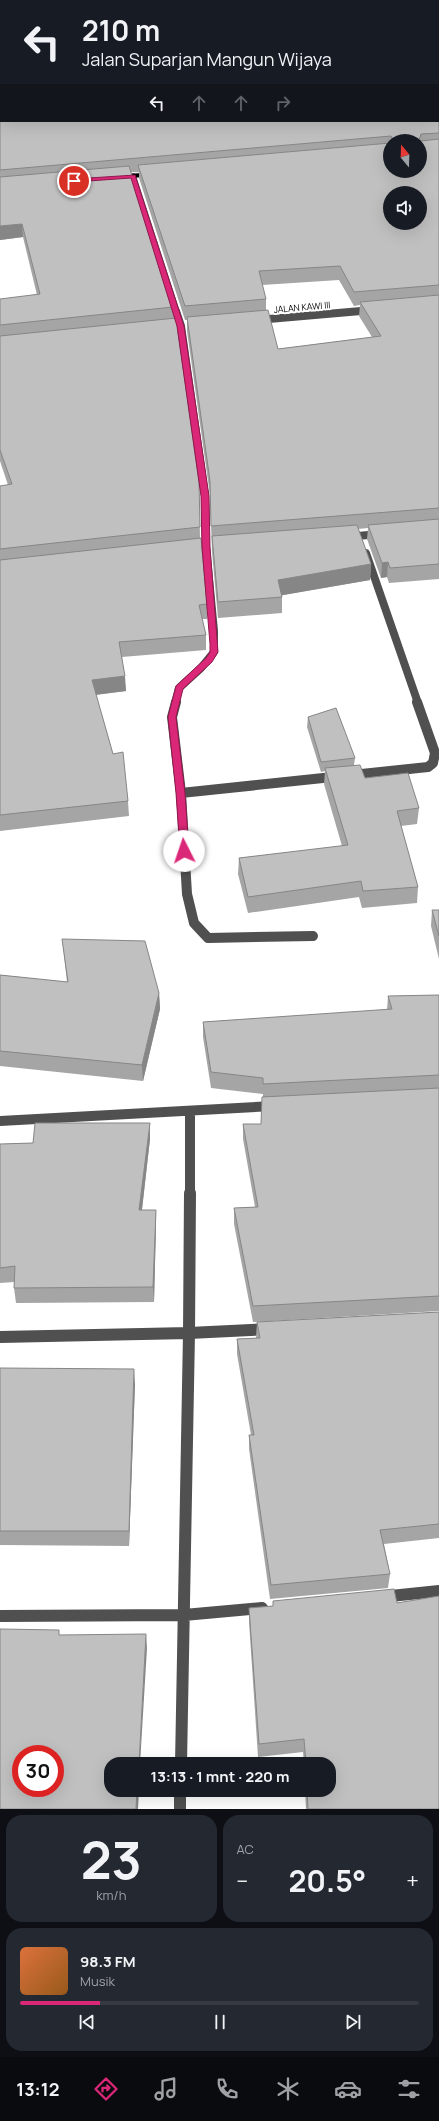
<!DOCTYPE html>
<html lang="id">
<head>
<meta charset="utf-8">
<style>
	body { margin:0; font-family:Manrope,sans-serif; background:#242831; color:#f1f3f6; height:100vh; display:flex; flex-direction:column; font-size:15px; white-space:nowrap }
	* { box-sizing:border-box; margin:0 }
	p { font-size:13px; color:#9ea1a6 }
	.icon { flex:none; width:22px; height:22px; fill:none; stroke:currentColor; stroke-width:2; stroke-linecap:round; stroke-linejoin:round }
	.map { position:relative; height:1809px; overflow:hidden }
	.details { display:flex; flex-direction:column; gap:6px; padding:6px; background:#0d0f14; flex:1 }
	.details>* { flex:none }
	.banner { position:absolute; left:0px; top:0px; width:439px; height:122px; box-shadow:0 4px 16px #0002; background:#171b24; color:#f1f3f6; overflow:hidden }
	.needle { width:26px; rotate:341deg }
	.tools { position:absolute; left:383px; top:134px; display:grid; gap:8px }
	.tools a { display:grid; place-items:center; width:44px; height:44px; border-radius:50%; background:#171b24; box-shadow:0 4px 16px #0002; font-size:20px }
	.speed { position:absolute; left:12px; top:1745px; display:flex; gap:8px; font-size:20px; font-weight:700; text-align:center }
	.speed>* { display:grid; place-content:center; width:52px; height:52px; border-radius:50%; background:#171b24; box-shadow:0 4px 16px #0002; line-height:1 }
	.speed .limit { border:6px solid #d22; background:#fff; color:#111 }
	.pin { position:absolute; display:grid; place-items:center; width:34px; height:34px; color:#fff; margin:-17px; border:2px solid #fff; border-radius:50%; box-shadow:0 1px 4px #0007 }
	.me { position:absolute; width:44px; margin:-22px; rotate:356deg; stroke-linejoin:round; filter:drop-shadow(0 0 3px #0008) }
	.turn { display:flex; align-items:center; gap:14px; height:84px; padding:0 16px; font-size:18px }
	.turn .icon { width:52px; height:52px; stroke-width:2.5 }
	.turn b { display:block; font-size:28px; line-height:34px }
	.lanes { display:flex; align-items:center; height:38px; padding:0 16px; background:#0003; justify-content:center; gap:20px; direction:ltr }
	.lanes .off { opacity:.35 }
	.big { font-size:30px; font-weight:700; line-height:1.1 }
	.details .widget { flex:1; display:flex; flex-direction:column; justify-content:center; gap:6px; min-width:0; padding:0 14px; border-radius:16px; background:#242831 }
	.details .dial { align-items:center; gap:0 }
	.dial b { font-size:52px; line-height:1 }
	.song { display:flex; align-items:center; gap:12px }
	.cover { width:48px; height:48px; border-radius:6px; background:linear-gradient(135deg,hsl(20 70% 55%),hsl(30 70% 35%)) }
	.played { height:4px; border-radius:2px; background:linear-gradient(90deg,#db2777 20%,#363941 20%) }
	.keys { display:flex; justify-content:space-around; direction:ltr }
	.heat { display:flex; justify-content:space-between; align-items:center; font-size:22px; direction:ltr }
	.details .tiles { flex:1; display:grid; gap:6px; grid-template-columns:1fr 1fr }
	.widget:last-child { grid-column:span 2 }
	.trip { position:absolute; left:104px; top:1757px; width:232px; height:40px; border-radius:16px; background:#171b24; box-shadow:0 4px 16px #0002; font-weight:700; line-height:40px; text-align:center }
	.tab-bar { display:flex; height:64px; justify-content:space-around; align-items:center; background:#090b0e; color:#9ea1a6 }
	.tab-bar .icon { width:28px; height:28px }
	.tab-bar .on { color:#db2777 }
	.tab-bar b { font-size:18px; color:#f1f3f6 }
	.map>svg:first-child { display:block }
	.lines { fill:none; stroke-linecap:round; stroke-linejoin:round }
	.highway-casing { stroke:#dbdbdb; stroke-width:2 }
	.minor-far3 { stroke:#505050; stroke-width:6 }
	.minor-far2 { stroke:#505050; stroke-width:8 }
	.minor-far1 { stroke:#505050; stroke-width:10 }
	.minor { stroke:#505050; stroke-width:12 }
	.highway { fill:#000; fill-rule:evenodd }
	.wall { fill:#a5a5a5; fill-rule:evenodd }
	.shaded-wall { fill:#868686 }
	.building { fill:#c0c0c0; stroke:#868686; fill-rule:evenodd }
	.route { fill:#db2777; stroke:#8e194d }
	.labels { text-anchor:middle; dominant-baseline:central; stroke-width:4; stroke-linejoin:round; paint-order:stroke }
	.far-street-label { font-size:9px; fill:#000; stroke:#fff }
</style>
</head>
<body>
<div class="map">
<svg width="439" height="1809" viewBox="0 0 439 1809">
	<rect width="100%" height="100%" fill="#fff"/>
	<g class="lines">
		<defs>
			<path id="highway" d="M154,172H157V176L117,179L113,177L117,175Z"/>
		</defs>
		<!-- highway casing -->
		<use href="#highway" class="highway-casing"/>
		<!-- minor-far3 -->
		<path class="minor-far3" d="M133,176L177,312
			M349,312L372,310"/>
		<!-- minor-far2 -->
		<path class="minor-far2" d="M257,320L361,311
			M347,537L379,534
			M366,553L418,703
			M175,703L179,688L201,668L214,652V631L206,547L205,496L181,326L176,311"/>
		<!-- minor-far1 -->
		<path class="minor-far1" d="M176,702L172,717L181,793L187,894L194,923L208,938L313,936
			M181,793L428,767L433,763L435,753L417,702
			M0,1121L274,1106
			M190,1194V1111"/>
		<!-- minor -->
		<path class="minor" d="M0,1337L189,1333L269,1329
			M381,1597L439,1591
			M0,1616L184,1615L262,1608
			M181,1764L189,1333L190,1193
			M180,1790V1809"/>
		<!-- highway -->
		<use href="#highway" class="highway"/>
	</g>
	<!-- wall -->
	<path class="wall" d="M0,0H439V579L389,583L387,577L381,578L367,539L368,528L358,529L371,564L370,580L282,595V613L218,618L212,552L210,495L187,331V320H185L139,178V172H131L173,307L174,318L199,482L200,538L207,604V619H202L206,635V650L122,657L126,691L96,695L113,754L128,801L129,816L0,831V486L8,485L0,461V299L37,295L23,237L0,240ZM1,1H438V121H1ZM390,141H420L390,171ZM339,280L354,306L360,305L359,316L372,337L278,349L266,310V299L262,285Z
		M308,717L355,758L354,765L365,778L419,808L417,824L401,826L418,887L417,903L362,908L359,897L248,913L238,874L239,858L342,846L324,784L325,771L321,772L307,727Z
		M432,910H439V959L431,926Z
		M62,939L159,993L160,1009L143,1081L0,1066V975L67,982L64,955Z
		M439,995V1311L253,1322L234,1224V1208L255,1207L243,1139V1124H261L263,1094L211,1088L203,1037V1022L387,1010L388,996Z
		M150,1123V1139L142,1210H156V1225L154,1302L16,1303L14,1288V1282L0,1283V1144L33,1143Z
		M439,1312V1538L384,1544L390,1574L388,1588L270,1599L249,1449V1435H251L237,1354V1339L256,1338L257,1322Z
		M0,1368L135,1384L129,1546L0,1545Z
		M273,1601L397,1603L439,1809H306L305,1790H329V1764H304L303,1752L258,1757L249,1622V1608L273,1606Z"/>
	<!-- shaded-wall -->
	<path class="shaded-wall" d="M22,224L23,237L0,240V226Z
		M388,562L387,577L381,578L382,563Z
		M371,564L370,580L278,596V580Z
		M125,676L126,691L93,695L92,680Z
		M159,993L160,1009L143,1081L142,1065Z
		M150,1123V1139L140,1226L139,1210Z
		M156,1210V1225L154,1302L153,1287Z
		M134,1369L135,1384L129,1546V1531Z
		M146,1634L147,1648L140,1764H139Z
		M137,1790H139L138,1809H136Z"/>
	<!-- building -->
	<path class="building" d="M0,0H439V16H438V1H1V121H438V21L439,22V133L421,134L419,140L421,141L439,139V285L354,292L340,266L259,271L266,299L185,306L138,165L390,143V171H420V141H391L392,138L391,136L0,170ZM390,193H420V223H390Z
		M129,166L173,307L0,325V299L40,294L22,224L0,226V177Z
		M439,295V508L211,526L210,481L187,317L268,310L278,349L381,336L360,302Z
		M176,318L199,482L200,527L0,549V486L12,484L0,450V336Z
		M439,519V564L390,568L388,562L382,563L368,525Z
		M357,525L371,564L278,580L282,597L218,602L212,536Z
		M201,538L207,604L199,605L206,635L119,642L125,676L92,680L113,754L123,752L128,801L0,815V560Z
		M336,708L355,758L321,762L308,717Z
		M360,765L365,778L408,773L419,808L397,811L418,887L363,891L361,881L248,897L239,858L348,845L325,768Z
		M432,910H439V936Z
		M62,939L145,941L159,993L142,1065L0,1051V975L68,982Z
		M439,995V1075L263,1084V1078L211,1072L203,1022L392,1009L388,996Z
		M439,1088V1296L253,1306L234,1208L258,1207L243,1124H261L262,1097Z
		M35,1123H150L139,1210H156L153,1287L14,1288L15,1266L0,1268V1144L33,1143Z
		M439,1312V1524L380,1530L390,1574L271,1585L249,1435H254L237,1339L260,1338L257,1322Z
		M0,1368L134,1369L129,1531H0Z
		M394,1589L397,1603L439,1596V1809H308L307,1790H329V1764H306L304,1739L259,1744L249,1608L273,1606V1601Z
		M0,1629L59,1630V1635L146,1634L139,1764H111V1790H137L136,1809H0ZM21,1754H55V1788H21Z"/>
	<!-- route -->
	<path class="route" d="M135,175L184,326L209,496L210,547L218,652L212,662L183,689L176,717L185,793L189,851L184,854L180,851L176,793L168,717L176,686L206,658L210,652V644L202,547L201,496L177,326L131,178L74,182L71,181L74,179Z"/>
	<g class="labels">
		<!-- far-street labels -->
		<g class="far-street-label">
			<text transform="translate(302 307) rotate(-5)">JALAN KAWI III</text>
		</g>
	</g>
</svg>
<div class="tools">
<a><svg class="needle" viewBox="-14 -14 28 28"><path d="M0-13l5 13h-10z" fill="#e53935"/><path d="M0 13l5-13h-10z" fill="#9ea1a6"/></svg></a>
<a><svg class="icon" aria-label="sound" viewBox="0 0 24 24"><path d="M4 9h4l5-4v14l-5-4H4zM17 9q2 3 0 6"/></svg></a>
</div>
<div class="speed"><div class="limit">30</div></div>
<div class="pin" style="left:74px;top:181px;background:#d93025"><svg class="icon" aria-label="arrive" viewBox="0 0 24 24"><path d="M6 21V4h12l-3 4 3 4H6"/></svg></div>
<svg class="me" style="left:184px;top:851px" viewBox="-20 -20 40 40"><circle r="19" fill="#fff"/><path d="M0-13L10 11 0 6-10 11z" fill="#db2777"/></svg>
<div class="trip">13:13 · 1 mnt · 220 m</div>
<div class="banner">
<div class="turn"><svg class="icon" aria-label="left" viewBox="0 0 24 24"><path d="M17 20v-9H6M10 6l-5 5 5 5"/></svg><div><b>210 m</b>Jalan Suparjan Mangun Wijaya</div></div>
<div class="lanes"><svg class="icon" aria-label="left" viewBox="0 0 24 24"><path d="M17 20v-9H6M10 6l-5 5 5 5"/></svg><svg class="icon off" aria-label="ahead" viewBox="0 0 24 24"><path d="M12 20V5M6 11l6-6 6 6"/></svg><svg class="icon off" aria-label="ahead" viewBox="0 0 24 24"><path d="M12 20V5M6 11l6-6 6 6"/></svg><svg class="icon off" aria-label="right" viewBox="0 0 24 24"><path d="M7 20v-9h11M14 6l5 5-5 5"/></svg></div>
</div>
</div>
<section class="details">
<div class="tiles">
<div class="widget dial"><b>23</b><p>km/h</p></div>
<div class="widget"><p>AC</p>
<div class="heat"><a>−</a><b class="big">20.5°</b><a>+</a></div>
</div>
<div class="widget">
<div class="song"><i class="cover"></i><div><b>98.3 FM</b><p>Musik</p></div></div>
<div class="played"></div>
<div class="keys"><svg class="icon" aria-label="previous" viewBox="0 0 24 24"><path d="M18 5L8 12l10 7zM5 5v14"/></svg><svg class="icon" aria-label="pause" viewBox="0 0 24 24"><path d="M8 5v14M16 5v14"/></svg><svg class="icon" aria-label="next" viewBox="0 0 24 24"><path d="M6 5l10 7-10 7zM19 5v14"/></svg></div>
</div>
</div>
</section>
<nav class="tab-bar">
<b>13:12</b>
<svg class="icon on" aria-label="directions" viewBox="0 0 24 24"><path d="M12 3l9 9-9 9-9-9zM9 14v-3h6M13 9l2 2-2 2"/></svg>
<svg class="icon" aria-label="music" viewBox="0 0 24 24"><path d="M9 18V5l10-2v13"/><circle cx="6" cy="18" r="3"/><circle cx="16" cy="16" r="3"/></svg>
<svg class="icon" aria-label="phone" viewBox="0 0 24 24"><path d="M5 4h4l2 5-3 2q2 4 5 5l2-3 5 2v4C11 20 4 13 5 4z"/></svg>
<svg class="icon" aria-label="climate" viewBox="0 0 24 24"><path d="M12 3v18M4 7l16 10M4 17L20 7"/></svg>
<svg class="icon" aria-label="car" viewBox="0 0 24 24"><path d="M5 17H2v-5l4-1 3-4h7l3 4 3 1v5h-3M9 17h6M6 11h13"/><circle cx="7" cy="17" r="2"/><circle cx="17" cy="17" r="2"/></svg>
<svg class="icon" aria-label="filters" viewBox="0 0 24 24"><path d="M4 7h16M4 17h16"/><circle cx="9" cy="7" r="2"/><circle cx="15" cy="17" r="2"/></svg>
</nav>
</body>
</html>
